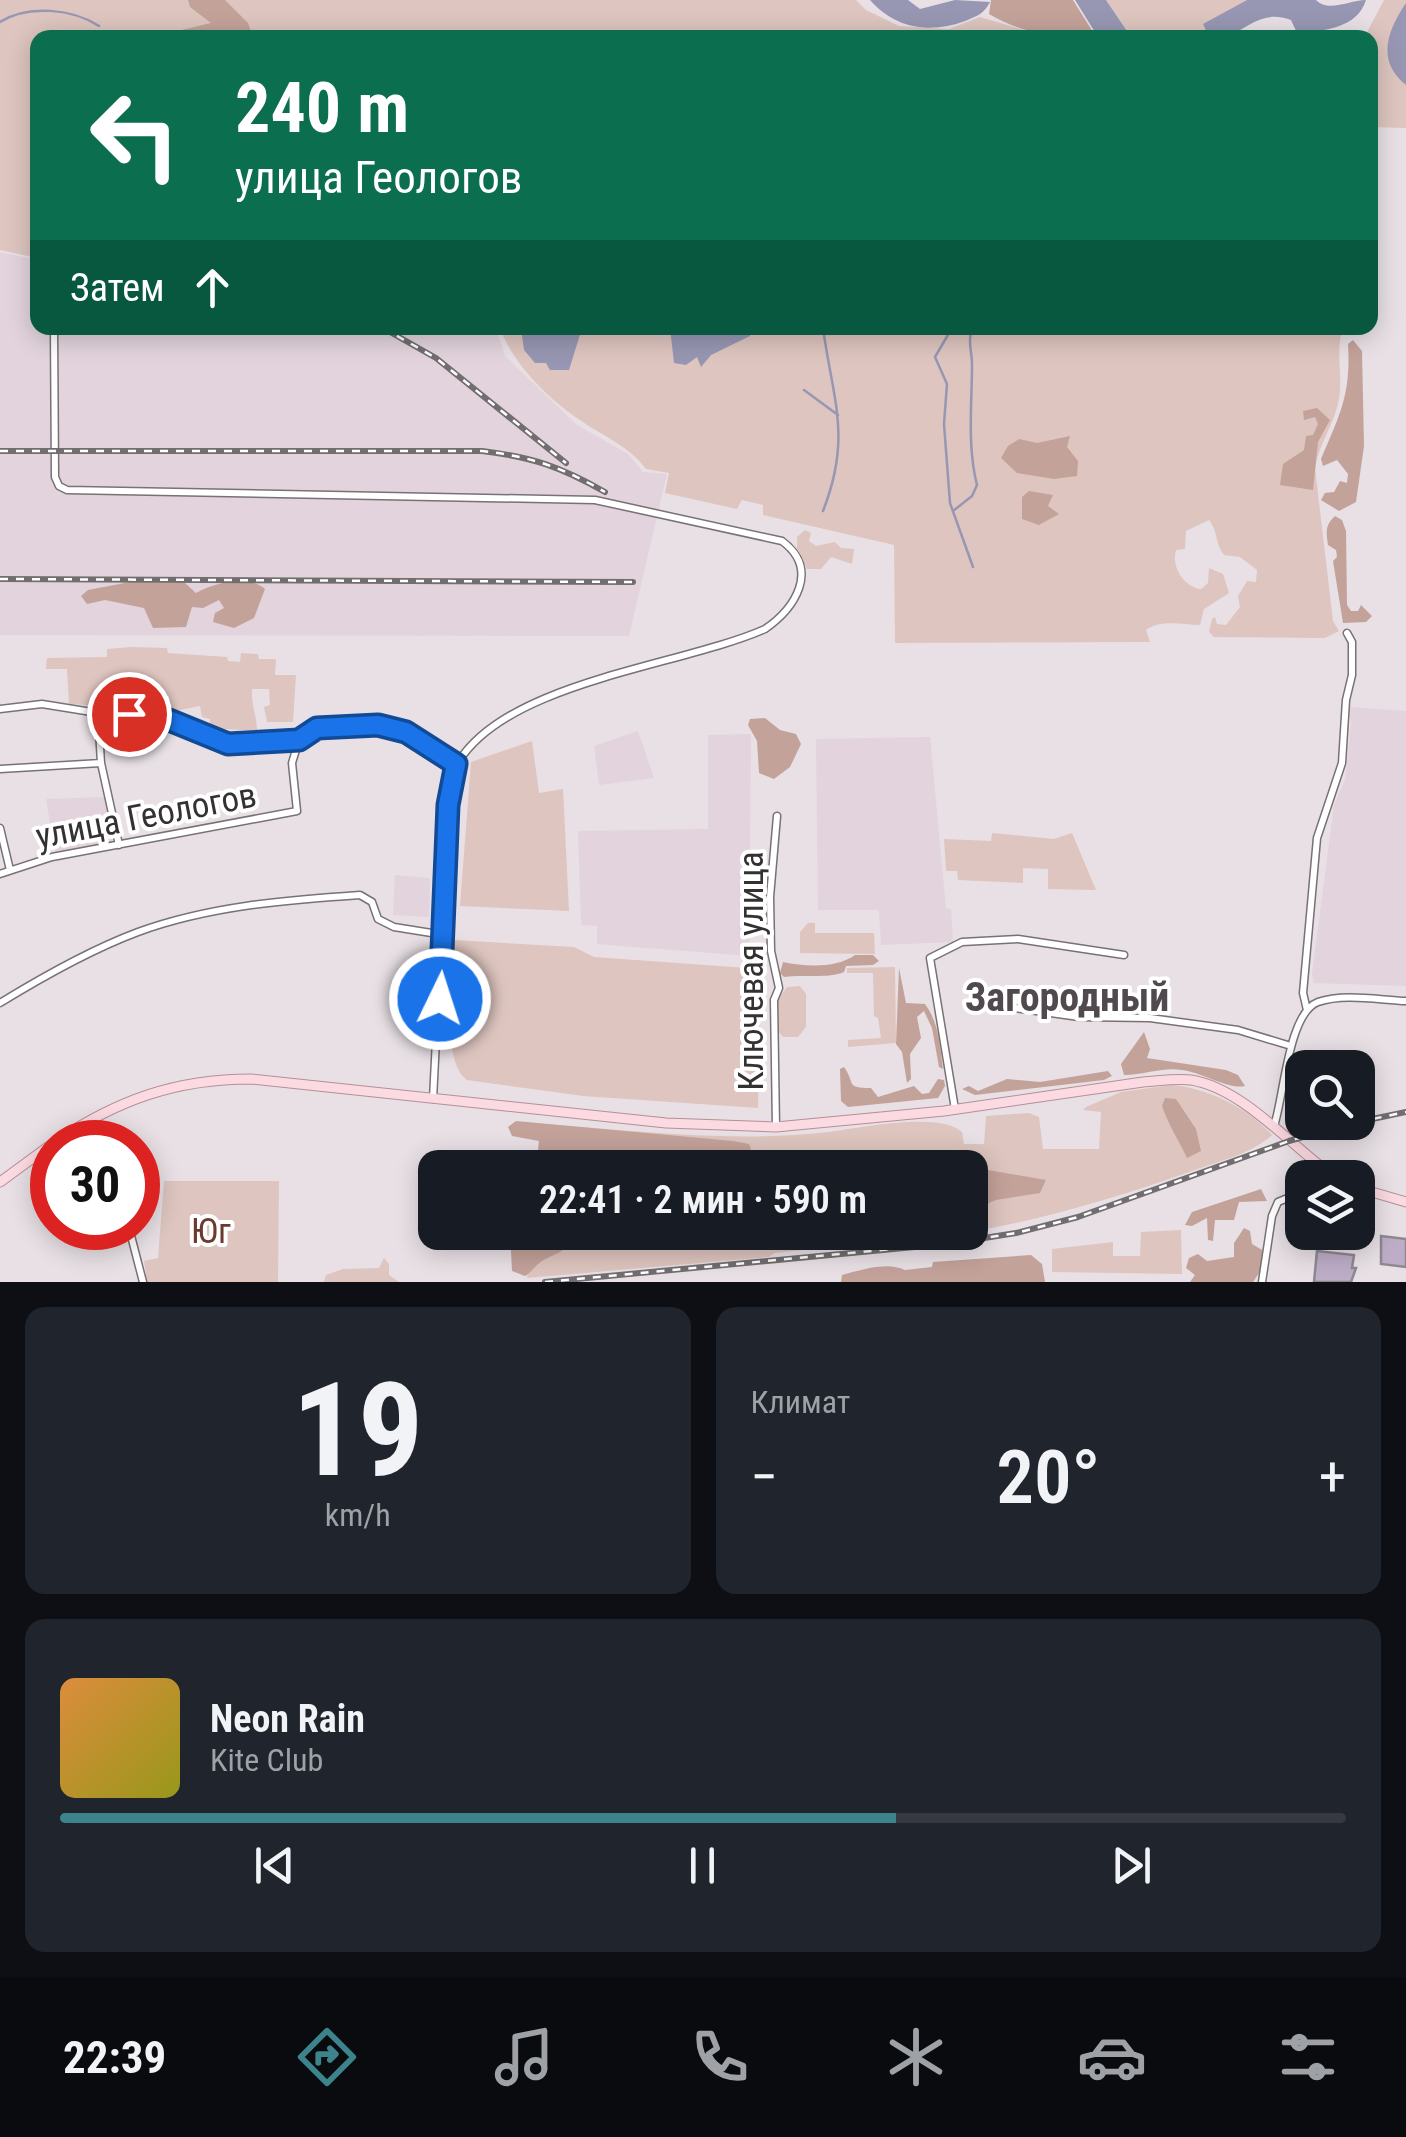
<!DOCTYPE html>
<html lang="ru">
<head>
<meta charset="utf-8">
<style>
	body { margin:0; font-family:"Roboto Condensed",sans-serif; background:#20242c; color:#f1f3f6; height:100vh; display:flex; flex-direction:column; font-size:38px; white-space:nowrap }
	* { box-sizing:border-box; margin:0 }
	p { font-size:32px; color:#9ea1a6 }
	.icon { flex:none; width:55px; height:55px; fill:none; stroke:currentColor; stroke-width:2; stroke-linecap:round; stroke-linejoin:round }
	.map { position:relative; height:1282px; overflow:hidden }
	.drawer { display:flex; flex-direction:column; gap:25px; padding:25px; background:#0d0f14; flex:1 }
	.drawer>* { flex:none }
	.hud { position:absolute; left:30px; top:30px; width:1348px; height:305px; border-radius:20px; box-shadow:0 5px 25px #0003; background:#0b6e4f; color:#fff; overflow:hidden }
	.controls { position:absolute; left:1285px; top:1050px; display:grid; gap:20px }
	.controls a { display:grid; place-items:center; width:90px; height:90px; border-radius:20px; background:#171b24; box-shadow:0 5px 25px #0003; font-size:50px }
	.speed { position:absolute; left:30px; top:1120px; display:flex; gap:20px; font-size:50px; font-weight:700; text-align:center }
	.speed>* { display:grid; place-content:center; width:130px; height:130px; border-radius:50%; background:#171b24; box-shadow:0 5px 25px #0003; line-height:1 }
	.speed .limit { border:15px solid #d22; background:#fff; color:#111 }
	.pin { position:absolute; display:grid; place-items:center; width:85px; height:85px; color:#fff; margin:-42px; border:5px solid #fff; border-radius:50%; box-shadow:0 2px 10px #0007 }
	.me { position:absolute; width:110px; margin:-55px; rotate:4deg; stroke-linejoin:round; filter:drop-shadow(0 0 8px #0008) }
	.turn { display:flex; align-items:center; gap:35px; height:210px; padding:0 40px; font-size:45px }
	.turn .icon { width:130px; height:130px; stroke-width:2.5 }
	.turn b { display:block; font-size:70px; line-height:85px }
	.then { display:flex; align-items:center; height:95px; padding:0 40px; background:#0003; gap:20px; font-size:38px }
	.big { font-size:75px; font-weight:600; line-height:1.1 }
	.drawer .tile { flex:1; display:flex; flex-direction:column; justify-content:center; gap:15px; min-width:0; padding:0 35px; border-radius:20px; background:#20242c }
	.drawer .dial { align-items:center; gap:0 }
	.dial b { font-size:130px; line-height:1 }
	.song { display:flex; align-items:center; gap:30px }
	.cover { width:120px; height:120px; border-radius:15px; background:linear-gradient(135deg,hsl(30 70% 55%),hsl(60 70% 35%)) }
	.played { height:10px; border-radius:5px; background:linear-gradient(90deg,#3c838b 65%,#363941 65%) }
	.keys { display:flex; justify-content:space-around; direction:ltr }
	.heat { display:flex; justify-content:space-between; align-items:center; font-size:55px; direction:ltr }
	.drawer .tiles { flex:1; display:grid; gap:25px; grid-template-columns:1fr 1fr }
	.tile:last-child { grid-column:span 2 }
	.trip { position:absolute; left:418px; top:1150px; width:570px; height:100px; border-radius:20px; background:#171b24; box-shadow:0 5px 25px #0003; font-weight:600; line-height:100px; text-align:center }
	.menu { display:flex; height:160px; justify-content:space-around; align-items:center; background:#090b0e; color:#9ea1a6 }
	.menu .icon { width:70px; height:70px }
	.menu .selected { color:#3c838b }
	.menu b { font-size:45px; color:#f1f3f6 }
	.map>svg:first-child { display:block }
	.built { fill:#e2d3dc }
	.green { fill:#dec5bf }
	.forest { fill:#c3a29a }
	.water { fill:#9797b3 }
	.lines { fill:none; stroke-linecap:round; stroke-linejoin:round }
	.stream { stroke:#9797b3; stroke-width:2.5 }
	.building { fill:#bdadc7; stroke:#8d898f; stroke-width:2.5 }
	.minor-casing { stroke:#787175; stroke-width:9 }
	.major-casing { stroke:#b58f97; stroke-width:11 }
	.minor { stroke:#fff; stroke-width:6 }
	.major { stroke:#fcdae1; stroke-width:9 }
	.rail-casing { stroke:#726d6f; stroke-width:6 }
	.rail { stroke:#fff; stroke-width:2.5; stroke-dasharray:8; stroke-linecap:butt }
	.route-casing { stroke:#114b97; stroke-width:25 }
	.route { stroke:#1a73e8; stroke-width:18 }
	.labels { text-anchor:middle; dominant-baseline:central; stroke-width:8; stroke-linejoin:round; paint-order:stroke }
	.street-label { font-size:35px; fill:#343132; stroke:#fff }
	.park-label { font-size:35px; fill:#6b3b31; stroke:#fff }
	.quarter-label { font-size:40px; font-weight:bold; fill:#50494d; stroke:#fff }
</style>
</head>
<body>
<div class="map">
<svg width="1406" height="1282" viewBox="0 0 1406 1282">
	<rect width="100%" height="100%" fill="#e8e0e5"/>
	<!-- built -->
	<path class="built" d="M0,252L37,260L38,328H496L505,356L577,425L628,454L643,472L667,474L629,636L0,635Z
		M1349,707L1406,711V986L1314,983L1312,974L1334,805L1345,780L1351,725Z
		M638,731L654,778L599,785L594,746Z
		M751,734L749,956L597,944V926L581,925L578,831L708,829V735Z
		M930,737L946,908L951,909L953,942L881,945L879,910H818L816,739Z
		M107,797L117,842L55,852L46,799Z
		M395,875L430,878L429,917L393,915Z"/>
	<!-- green -->
	<path class="green" d="M0,0H856L866,10L899,26L949,29L980,17L1048,37L38,38L37,258L0,250Z
		M1106,0H1247L1203,25L1206,31L1202,38L1131,37Z
		M1384,0H1406V128L1370,127V38H1364Z
		M500,328H1343C1335,351 1343,374 1339,399C1335,423 1319,443 1315,468L1333,621L1339,631L1325,638L1214,637L1209,632L1212,619L1215,617L1217,624L1226,625L1240,607L1238,596L1247,581L1256,582L1257,570L1240,557L1224,555C1215,544 1218,531 1209,520L1186,531L1185,549L1176,550C1171,567 1184,587 1201,589L1208,583L1209,568L1223,574L1229,593L1204,609L1200,625C1183,625 1161,619 1146,630L1150,642L895,643L894,545L763,515V505L742,500L737,509L665,493L669,473L646,469C629,446 606,438 583,422C549,400 513,364 500,328Z
		M805,530L811,533L809,541L816,546L835,542L841,548L854,549L852,564L831,557L821,569H807L797,549V537Z
		M132,647L167,648L168,653L227,657L228,661L240,662L241,653L258,654L259,659H276L275,675H296L293,722H267L264,707L270,705L269,689H252C251,705 257,716 257,731L210,728V719L202,717L200,706L170,712L169,696L110,695L106,706L69,704L67,669H46L47,658L107,657V649Z
		M532,741L539,793L563,789L569,911L460,906L471,762Z
		M992,833L1054,839L1072,833L1096,890L1048,889V869L1023,868V883L958,880L957,871H946L944,839L991,841Z
		M808,923H815V933H874L875,954L800,953V932Z
		M454,940L574,947L594,957L761,969L758,1108L583,1096L467,1080C440,1062 453,972 454,940Z
		M895,967L896,1043L848,1047V1040L881,1038L878,1018L874,1016L873,973H847V968Z
		M800,986L806,994V1027L798,1037H783L777,1030V1001L787,987Z
		M1171,1085C1207,1088 1247,1107 1272,1135C1251,1154 1222,1160 1195,1170C1121,1196 1047,1219 970,1232V1168L540,1167L544,1124C637,1131 735,1143 828,1132C859,1128 940,1111 962,1132L964,1144H984L986,1116L1029,1113L1039,1117L1043,1149H1099L1101,1112L1083,1110L1086,1107L1121,1092Z
		M164,1181H279L278,1282H147L144,1261L158,1258Z
		M1181,1230L1182,1274L1052,1272V1249L1113,1242V1256H1140L1141,1232Z
		M970,1232L775,1253L769,1257L527,1278L534,1233Z
		M384,1258L389,1264V1275L399,1282H324L326,1275L343,1269L379,1268Z"/>
	<!-- forest -->
	<path class="forest" d="M188,0H225L248,23L253,37H164L169,33L211,23L190,7Z
		M991,0H1073L1096,37C1057,38 1023,34 989,14Z
		M1353,340L1362,351L1364,446L1356,502L1339,511L1321,500L1325,493L1334,492L1340,481L1347,483L1348,474L1337,460L1323,466L1321,459C1340,414 1351,395 1348,344Z
		M1317,408L1330,420L1318,442L1313,490L1280,485L1283,464L1304,450L1306,436L1313,435L1318,424L1315,417L1304,420L1303,411Z
		M1070,436L1067,447L1078,461L1077,476L1054,479L1017,473L1001,458L1008,446L1019,439L1037,443Z
		M1029,491L1053,495L1048,506L1059,514L1039,525L1022,519V497Z
		M1335,516L1342,520L1346,531L1347,605L1351,611H1358L1361,605L1372,616L1366,622L1343,623L1333,561L1337,557L1336,550L1328,545C1326,532 1325,525 1335,516Z
		M130,582L185,583L196,593C214,583 247,574 265,589L254,618L234,628L213,622L215,613L224,608L219,600L203,608L192,607L186,627L153,628L144,608L105,600L87,604L81,596L88,590Z
		M765,718L780,730L796,734L801,744L790,767L774,779L759,773L757,741L748,725L750,719Z
		M855,955H873L879,961L873,965L846,966L844,972C829,979 802,974 784,977L780,973L783,962C807,967 837,968 855,955Z
		M899,968L906,1003L925,1004C939,1023 940,1046 943,1069L939,1067L932,1028L924,1011L917,1017L921,1038L910,1054L911,1079L907,1083L902,1052L896,1044Z
		M1144,1032L1150,1049L1147,1058L1226,1070L1238,1075L1245,1086C1229,1090 1201,1072 1182,1070C1163,1067 1144,1075 1124,1075L1121,1064Z
		M844,1067C856,1084 845,1088 871,1088L878,1097L914,1086L922,1094L929,1093L938,1079L944,1080L945,1086L938,1098L848,1107L841,1101L840,1069Z
		M1108,1071L1112,1076L1104,1080L975,1095L962,1089L969,1086L978,1091L1007,1079L1040,1082Z
		M1165,1098L1176,1099L1196,1129L1201,1151L1187,1158C1179,1141 1168,1124 1162,1106Z
		M516,1121L733,1141L749,1144L751,1149L734,1163L707,1167L598,1164L578,1151L573,1155V1167H536L539,1141L512,1136L508,1127Z
		M791,1151L879,1157L905,1167H746L753,1155Z
		M942,1162L1046,1180L1040,1193L996,1200L970,1211V1168L917,1167Z
		M1261,1189L1267,1201L1239,1202L1234,1220H1215L1213,1241L1208,1240L1207,1218L1192,1226L1185,1225L1192,1212Z
		M1244,1228L1250,1231L1252,1244L1264,1251L1261,1270L1253,1282H1190L1195,1275L1186,1268L1189,1258L1198,1254L1207,1261L1234,1257V1243Z
		M510,1233H572C569,1256 551,1252 537,1265C533,1269 530,1273 525,1276L512,1271Z
		M1031,1255L1042,1264L1045,1282H841L842,1275C861,1270 887,1261 905,1270L932,1267L933,1262Z"/>
	<!-- water -->
	<path class="water" d="M870,0H908L920,9L955,0L990,2C984,14 977,16 965,21C930,34 896,29 870,0Z
		M1075,0H1106L1131,37H1098Z
		M1247,0H1316C1329,13 1349,0 1366,0C1357,29 1325,29 1298,35L1291,20C1265,11 1254,23 1231,35L1226,30L1221,32L1223,37H1202L1206,31L1203,24Z
		M1406,3V85C1376,61 1387,31 1406,3Z
		M521,328H582L569,370H550L546,363H535L524,350Z
		M670,328H752L750,336L711,355L701,367L697,357L686,365L674,363Z"/>
	<g class="lines">
		<!-- stream -->
		<path class="stream" d="M0,22C28,4 73,9 99,26
			M952,328L935,357L947,384L944,424L950,503L973,567
			M804,390L838,415
			M823,511C852,437 833,401 823,328
			M953,511L972,496L977,485C967,446 972,404 972,364C972,352 968,344 971,332"/>
	</g>
	<!-- building -->
	<path class="building" d="M1381,1236L1406,1239V1267L1381,1264Z
		M1317,1251L1354,1255L1352,1268H1356L1351,1282H1314Z"/>
	<g class="lines">
		<defs>
			<path id="minor" d="M54,328L55,477L59,486L67,490L595,500L782,541C821,570 794,609 765,629C681,666 510,681 459,761C451,773 450,791 448,805L433,1099
				M0,709L42,704L98,713H152L228,744L299,740
				M98,713L101,763L119,845
				M0,769L101,763
				M0,828L10,870
				M0,874L52,857L297,811L292,763L299,740L317,728L379,725L406,733L456,764
				M0,1003C44,976 90,950 138,932C209,906 286,900 360,895L372,902L378,919L394,927L444,935
				M979,1003L1079,1017L1150,1018L1238,1030L1291,1046
				M1307,1010L1303,993L1317,838L1342,763L1346,700L1352,675V642L1347,633
				M955,1109L930,958L962,942L1018,939L1124,955
				M95,1119L104,1142
				M1274,1126C1284,1097 1288,1013 1318,1002C1344,993 1379,1000 1406,1001
				M776,1127L774,1000L779,988L771,951L770,897L777,816
				M129,1228L143,1282
				M1262,1282L1272,1216L1278,1202L1302,1192"/>
			<path id="major" d="M55,1142C117,1100 176,1079 251,1079L666,1123L776,1127L944,1111L1143,1082C1159,1081 1176,1078 1191,1080C1243,1088 1293,1148 1336,1178
				M0,1182L52,1144
				M1358,1188L1406,1202"/>
		</defs>
		<!-- minor casing -->
		<use href="#minor" class="minor-casing"/>
		<!-- major casing -->
		<use href="#major" class="major-casing"/>
		<!-- minor -->
		<use href="#minor" class="minor"/>
		<!-- major -->
		<use href="#major" class="major"/>
		<defs>
			<path id="rail" d="M383,328L436,358L566,463
				M0,451H482C533,457 561,467 605,492
				M0,579L633,582
				M1358,1122L1406,1112
				M545,1282L946,1244L1016,1233L1078,1217L1289,1141L1354,1122"/>
		</defs>
		<!-- rail casing -->
		<use href="#rail" class="rail-casing"/>
		<!-- rail -->
		<use href="#rail" class="rail"/>
	</g>
	<g class="lines">
		<defs>
			<path id="route" d="M129,714L152,713L228,744L299,740L317,728L378,725L406,732L456,764L448,805L440,999"/>
		</defs>
		<!-- route casing -->
		<use href="#route" class="route-casing"/>
		<!-- route -->
		<use href="#route" class="route"/>
	</g>
	<g class="labels">
		<!-- street labels -->
		<g class="street-label">
			<text transform="translate(146 816) rotate(-11)">улица Геологов</text>
			<text transform="translate(751 971) rotate(-90)">Ключевая улица</text>
		</g>
		<!-- park labels -->
		<g class="park-label">
			<text x="211" y="1231">Юг</text>
		</g>
		<!-- quarter labels -->
		<g class="quarter-label">
			<text x="1067" y="997">Загородный</text>
		</g>
	</g>
</svg>
<div class="controls">
<a><svg class="icon" aria-label="search" viewBox="0 0 24 24"><circle cx="10" cy="10" r="6"/><path d="M15 15l6 6"/></svg></a>
<a><svg class="icon" aria-label="layers" viewBox="0 0 24 24"><path d="M12 4l9 5-9 5-9-5zM3 14l9 5 9-5"/></svg></a>
</div>
<div class="speed"><div class="limit">30</div></div>
<div class="pin" style="left:129px;top:714px;background:#d93025"><svg class="icon" aria-label="arrive" viewBox="0 0 24 24"><path d="M6 21V4h12l-3 4 3 4H6"/></svg></div>
<svg class="me" style="left:440px;top:999px" viewBox="-20 -20 40 40"><circle r="17" fill="#1a73e8" stroke="#fff" stroke-width="3"/><path d="M0-11L8 9 0 5-8 9z" fill="#fff"/></svg>
<div class="trip">22:41 · 2 мин · 590 m</div>
<div class="hud">
<div class="turn"><svg class="icon" aria-label="left" viewBox="0 0 24 24"><path d="M17 20v-9H6M10 6l-5 5 5 5"/></svg><div><b>240 m</b>улица Геологов</div></div>
<div class="then">Затем<svg class="icon" aria-label="ahead" viewBox="0 0 24 24"><path d="M12 20V5M6 11l6-6 6 6"/></svg></div>
</div>
</div>
<section class="drawer">
<div class="tiles">
<div class="tile dial"><b>19</b><p>km/h</p></div>
<div class="tile"><p>Климат</p>
<div class="heat"><a>−</a><b class="big">20°</b><a>+</a></div>
</div>
<div class="tile">
<div class="song"><i class="cover"></i><div><b>Neon Rain</b><p>Kite Club</p></div></div>
<div class="played"></div>
<div class="keys"><svg class="icon" aria-label="previous" viewBox="0 0 24 24"><path d="M18 5L8 12l10 7zM5 5v14"/></svg><svg class="icon" aria-label="pause" viewBox="0 0 24 24"><path d="M8 5v14M16 5v14"/></svg><svg class="icon" aria-label="next" viewBox="0 0 24 24"><path d="M6 5l10 7-10 7zM19 5v14"/></svg></div>
</div>
</div>
</section>
<nav class="menu">
<b>22:39</b>
<svg class="icon selected" aria-label="directions" viewBox="0 0 24 24"><path d="M12 3l9 9-9 9-9-9zM9 14v-3h6M13 9l2 2-2 2"/></svg>
<svg class="icon" aria-label="music" viewBox="0 0 24 24"><path d="M9 18V5l10-2v13"/><circle cx="6" cy="18" r="3"/><circle cx="16" cy="16" r="3"/></svg>
<svg class="icon" aria-label="phone" viewBox="0 0 24 24"><path d="M5 4h4l2 5-3 2q2 4 5 5l2-3 5 2v4C11 20 4 13 5 4z"/></svg>
<svg class="icon" aria-label="climate" viewBox="0 0 24 24"><path d="M12 3v18M4 7l16 10M4 17L20 7"/></svg>
<svg class="icon" aria-label="car" viewBox="0 0 24 24"><path d="M5 17H2v-5l4-1 3-4h7l3 4 3 1v5h-3M9 17h6M6 11h13"/><circle cx="7" cy="17" r="2"/><circle cx="17" cy="17" r="2"/></svg>
<svg class="icon" aria-label="filters" viewBox="0 0 24 24"><path d="M4 7h16M4 17h16"/><circle cx="9" cy="7" r="2"/><circle cx="15" cy="17" r="2"/></svg>
</nav>
</body>
</html>
